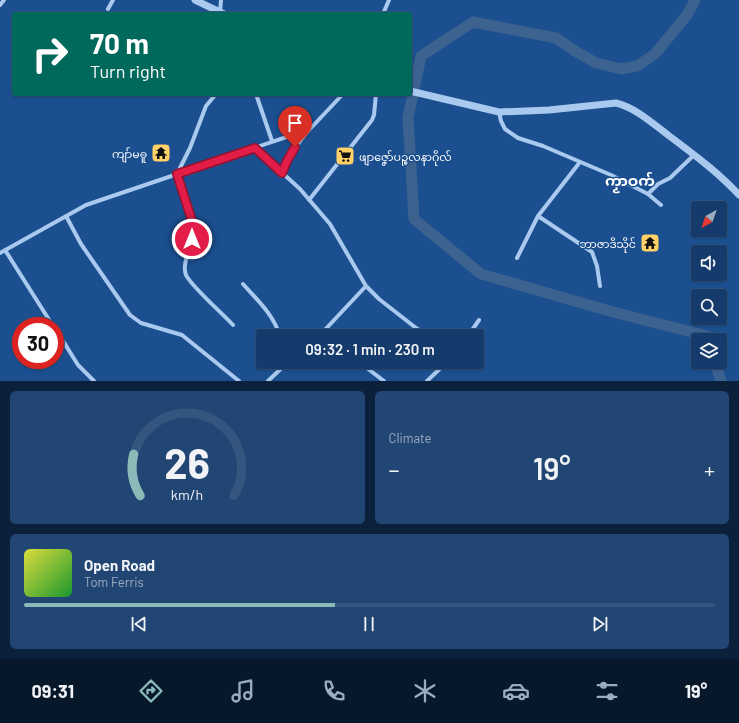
<!DOCTYPE html>
<html lang="en">
<head>
<meta charset="utf-8">
<style>
	body { margin:0; font-family:Barlow,"Noto Sans Myanmar",sans-serif; background:#214673; color:#f1f3f6; height:100vh; display:flex; flex-direction:column; font-size:15px; white-space:nowrap }
	* { box-sizing:border-box; margin:0 }
	p { font-size:13px; color:#9dadc1 }
	.icon { flex:none; width:22px; height:22px; fill:none; stroke:currentColor; stroke-width:2; stroke-linecap:round; stroke-linejoin:round }
	.map { position:relative; height:381px; overflow:hidden }
	.sheet { display:flex; flex-direction:column; gap:10px; padding:10px; background:#0b203b; flex:1 }
	.sheet>* { flex:none }
	.hud { position:absolute; left:12px; top:12px; width:400px; height:84px; border-radius:4px; box-shadow:0 1px 3px #0004,0 0 0 1px #33557e; background:#00695c; color:#fff; overflow:hidden }
	.needle { width:26px; rotate:220deg }
	.buttons { position:absolute; left:691px; top:201px; display:grid; gap:8px }
	.buttons a { display:grid; place-items:center; width:36px; height:36px; border-radius:4px; background:#143b6b; box-shadow:0 1px 3px #0004,0 0 0 1px #33557e; font-size:20px }
	.speed { position:absolute; left:12px; top:317px; display:flex; gap:8px; font-size:20px; font-weight:700; text-align:center }
	.speed>* { display:grid; place-content:center; width:52px; height:52px; border-radius:50%; background:#143b6b; box-shadow:0 1px 3px #0004,0 0 0 1px #33557e; line-height:1 }
	.speed .limit { border:6px solid #d22; background:#fff; color:#111 }
	.pin { position:absolute; display:grid; place-items:center; width:34px; height:34px; color:#fff; margin:-41px -17px; border-radius:50% 50% 50% 0; rotate:-45deg; box-shadow:0 0 4px #0007 }
	.pin .icon { rotate:45deg }
	.me { position:absolute; width:44px; margin:-22px; rotate:0deg; stroke-linejoin:round; filter:drop-shadow(0 0 3px #0008) }
	.turn { display:flex; align-items:center; gap:14px; height:84px; padding:0 12px; font-size:18px }
	.turn .icon { width:52px; height:52px; stroke-width:2.5 }
	.turn b { display:block; font-size:28px; line-height:34px }
	.big { font-size:30px; font-weight:600; line-height:1.1 }
	.sheet .card { flex:1; display:flex; flex-direction:column; justify-content:center; gap:6px; min-width:0; padding:0 14px; border-radius:6px; background:#214673 }
	.sheet .dial { align-items:center; gap:0 }
	.dial svg { height:104px; overflow:visible; fill:none; stroke:#33557e; stroke-width:7; stroke-linecap:round; text-anchor:middle }
	.dial text { fill:#f1f3f6; stroke:none }
	.song { display:flex; align-items:center; gap:12px }
	.cover { width:48px; height:48px; border-radius:6px; background:linear-gradient(135deg,hsl(60 70% 55%),hsl(130 70% 35%)) }
	.played { height:4px; border-radius:2px; background:linear-gradient(90deg,#8bbbb9 45%,#33557e 45%) }
	.keys { display:flex; justify-content:space-around; direction:ltr }
	.heat { display:flex; justify-content:space-between; align-items:center; font-size:22px; direction:ltr }
	.sheet .tiles { flex:1; display:grid; gap:10px; grid-template-columns:1fr 1fr }
	.card:last-child { grid-column:span 2 }
	.trip { position:absolute; left:256px; top:329px; width:228px; height:40px; border-radius:4px; background:#143b6b; box-shadow:0 1px 3px #0004,0 0 0 1px #33557e; font-weight:600; line-height:40px; text-align:center }
	.tab-bar { display:flex; height:64px; justify-content:space-around; align-items:center; background:#08182b; color:#9dadc1 }
	.tab-bar .icon { width:28px; height:28px }
	.tab-bar .current { color:#8bbbb9 }
	.tab-bar b { font-size:18px; color:#f1f3f6 }
	.map>svg:first-child { display:block }
	.lines { fill:none; stroke-linecap:round; stroke-linejoin:round }
	.river { stroke:#3c6290; stroke-width:11 }
	.minor { stroke:#a9c9ee; stroke-width:4 }
	.tertiary { stroke:#a9c9ee; stroke-width:7 }
	.route-casing { stroke:#92132f; stroke-width:10 }
	.route { stroke:#e11d48; stroke-width:7 }
	.labels { text-anchor:middle; dominant-baseline:central; stroke-width:3; stroke-linejoin:round; paint-order:stroke }
	.poi-label { font-size:11px; fill:#fff; stroke:#1b4f8f; text-anchor:end }
	.district-label { font-size:15px; font-weight:bold; fill:#fff; stroke:#1b4f8f }
</style>
</head>
<body>
<div class="map">
<svg width="739" height="381" viewBox="0 0 739 381">
	<rect width="100%" height="100%" fill="#1b4f8f"/>
	<g class="lines">
		<!-- river -->
		<path class="river" d="M695,0L687,15L655,54L637,66L621,69L596,63L575,51L556,38L473,22L421,56L408,118L414,219L481,274L613,312L707,336L709,340
			M715,362L721,381"/>
		<!-- minor -->
		<path class="minor" d="M0,5L4,0
			M108,9L113,0
			M220,12L221,0
			M383,14L389,0
			M216,94L206,106L190,148L177,174L191,215L194,227L192,239L193,242C189,252 182,264 186,275C191,286 223,314 233,325
			M256,94L272,141
			M499,112L501,121L505,129L518,138L543,146L611,175L648,194L661,205
			M255,148L300,189L330,224L366,286L321,334L324,336
			M282,173C288,156 298,143 309,130
			M648,194L658,184L670,178L694,155
			M309,200L372,120L374,115L376,94
			M66,216L81,244L130,315L141,323L182,335L239,381
			M538,216L592,252L597,266L600,286
			M5,250L53,326
			M0,253L86,205L310,129L343,94
			M517,258L538,216L580,162
			M243,284C258,301 273,314 280,336
			M366,286L379,299L416,328L426,334L435,336
			M55,328L78,365L94,381
			M468,336L479,320
			M359,362L384,381
			M464,362L471,368
			M268,381L288,362
			M427,381L447,362"/>
		<!-- tertiary -->
		<path class="tertiary" d="M195,0L224,14
			M410,91L499,112L549,110L616,103C636,108 652,123 668,135C693,154 718,172 739,195"/>
	</g>
	<g class="lines">
		<defs>
			<path id="route" d="M192,239L194,227L177,174L255,148L282,173L287,161L295,147"/>
		</defs>
		<!-- route casing -->
		<use href="#route" class="route-casing"/>
		<!-- route -->
		<use href="#route" class="route"/>
	</g>
	<!-- icons -->
	<defs>
		<symbol id="temple-square" viewBox="-11 -11 22 22"><rect x="-9" y="-9" width="18" height="18" rx="4" fill="#ffd166" stroke="#1b4f8f"/><path d="M0-6L5-2H3V0L6.5 2.5H4V6H1.5V3h-3V6H-4V2.5H-6.5L-3 0V-2H-5Z" fill="#111"/></symbol>
		<symbol id="supermarket-square" viewBox="-11 -11 22 22"><rect x="-9" y="-9" width="18" height="18" rx="4" fill="#ffd166" stroke="#1b4f8f"/><path d="M-6-5.5h2.5l.6 2H6L4.5 2H-2.5L-4.4-4H-6ZM-1.5 3.2a1.3 1.3 0 1 0 .1 0ZM3 3.2a1.3 1.3 0 1 0 .1 0Z" fill="#111"/></symbol>
	</defs>
	<g fill-rule="evenodd">
		<use href="#temple-square" x="150" y="142" width="22" height="22"/>
		<use href="#supermarket-square" x="334" y="145" width="22" height="22"/>
		<use href="#temple-square" x="639" y="232" width="22" height="22"/>
	</g>
	<g class="labels">
		<!-- poi labels -->
		<g class="poi-label">
			<text x="147" y="153">ကျာ်မၜူ</text>
			<text x="359" y="156" text-anchor="start">ဖျာဇၞော်ပဉ္စလနာဂိုလ်</text>
			<text x="636" y="243">ဘာဇာဒိသိုင်</text>
		</g>
		<!-- district labels -->
		<g class="district-label">
			<text x="630" y="180">ကၟာဝက်</text>
		</g>
	</g>
</svg>
<div class="buttons">
<a><svg class="needle" viewBox="-14 -14 28 28"><path d="M0-13l5 13h-10z" fill="#e53935"/><path d="M0 13l5-13h-10z" fill="#9dadc1"/></svg></a>
<a><svg class="icon" aria-label="sound" viewBox="0 0 24 24"><path d="M4 9h4l5-4v14l-5-4H4zM17 9q2 3 0 6"/></svg></a>
<a><svg class="icon" aria-label="search" viewBox="0 0 24 24"><circle cx="10" cy="10" r="6"/><path d="M15 15l6 6"/></svg></a>
<a><svg class="icon" aria-label="layers" viewBox="0 0 24 24"><path d="M12 4l9 5-9 5-9-5zM3 14l9 5 9-5"/></svg></a>
</div>
<div class="speed"><div class="limit">30</div></div>
<div class="pin" style="left:295px;top:147px;background:#d93025"><svg class="icon" aria-label="arrive" viewBox="0 0 24 24"><path d="M6 21V4h12l-3 4 3 4H6"/></svg></div>
<svg class="me" style="left:192px;top:239px" viewBox="-20 -20 40 40"><circle r="17" fill="#e11d48" stroke="#fff" stroke-width="3"/><path d="M0-11L8 9 0 5-8 9z" fill="#fff"/></svg>
<div class="trip">09:32 · 1 min · 230 m</div>
<div class="hud">
<div class="turn"><svg class="icon" aria-label="right" viewBox="0 0 24 24"><path d="M7 20v-9h11M14 6l5 5-5 5"/></svg><div><b>70 m</b>Turn right</div></div>
</div>
</div>
<section class="sheet">
<div class="tiles">
<div class="card dial"><svg viewBox="0 0 100 80">
<path d="M14 69A42 42 0 1 1 86 69"/>
<path d="M14 69A42 42 0 0 1 9 37" stroke="#8bbbb9"/>
<text x="50" y="56" font-size="32" font-weight="700">26</text>
<text x="50" y="72" font-size="11">km/h</text>
</svg></div>
<div class="card"><p>Climate</p>
<div class="heat"><a>−</a><b class="big">19°</b><a>+</a></div>
</div>
<div class="card">
<div class="song"><i class="cover"></i><div><b>Open Road</b><p>Tom Ferris</p></div></div>
<div class="played"></div>
<div class="keys"><svg class="icon" aria-label="previous" viewBox="0 0 24 24"><path d="M18 5L8 12l10 7zM5 5v14"/></svg><svg class="icon" aria-label="pause" viewBox="0 0 24 24"><path d="M8 5v14M16 5v14"/></svg><svg class="icon" aria-label="next" viewBox="0 0 24 24"><path d="M6 5l10 7-10 7zM19 5v14"/></svg></div>
</div>
</div>
</section>
<nav class="tab-bar">
<b>09:31</b>
<svg class="icon current" aria-label="directions" viewBox="0 0 24 24"><path d="M12 3l9 9-9 9-9-9zM9 14v-3h6M13 9l2 2-2 2"/></svg>
<svg class="icon" aria-label="music" viewBox="0 0 24 24"><path d="M9 18V5l10-2v13"/><circle cx="6" cy="18" r="3"/><circle cx="16" cy="16" r="3"/></svg>
<svg class="icon" aria-label="phone" viewBox="0 0 24 24"><path d="M5 4h4l2 5-3 2q2 4 5 5l2-3 5 2v4C11 20 4 13 5 4z"/></svg>
<svg class="icon" aria-label="climate" viewBox="0 0 24 24"><path d="M12 3v18M4 7l16 10M4 17L20 7"/></svg>
<svg class="icon" aria-label="car" viewBox="0 0 24 24"><path d="M5 17H2v-5l4-1 3-4h7l3 4 3 1v5h-3M9 17h6M6 11h13"/><circle cx="7" cy="17" r="2"/><circle cx="17" cy="17" r="2"/></svg>
<svg class="icon" aria-label="filters" viewBox="0 0 24 24"><path d="M4 7h16M4 17h16"/><circle cx="9" cy="7" r="2"/><circle cx="15" cy="17" r="2"/></svg>
<b>19°</b>
</nav>
</body>
</html>
